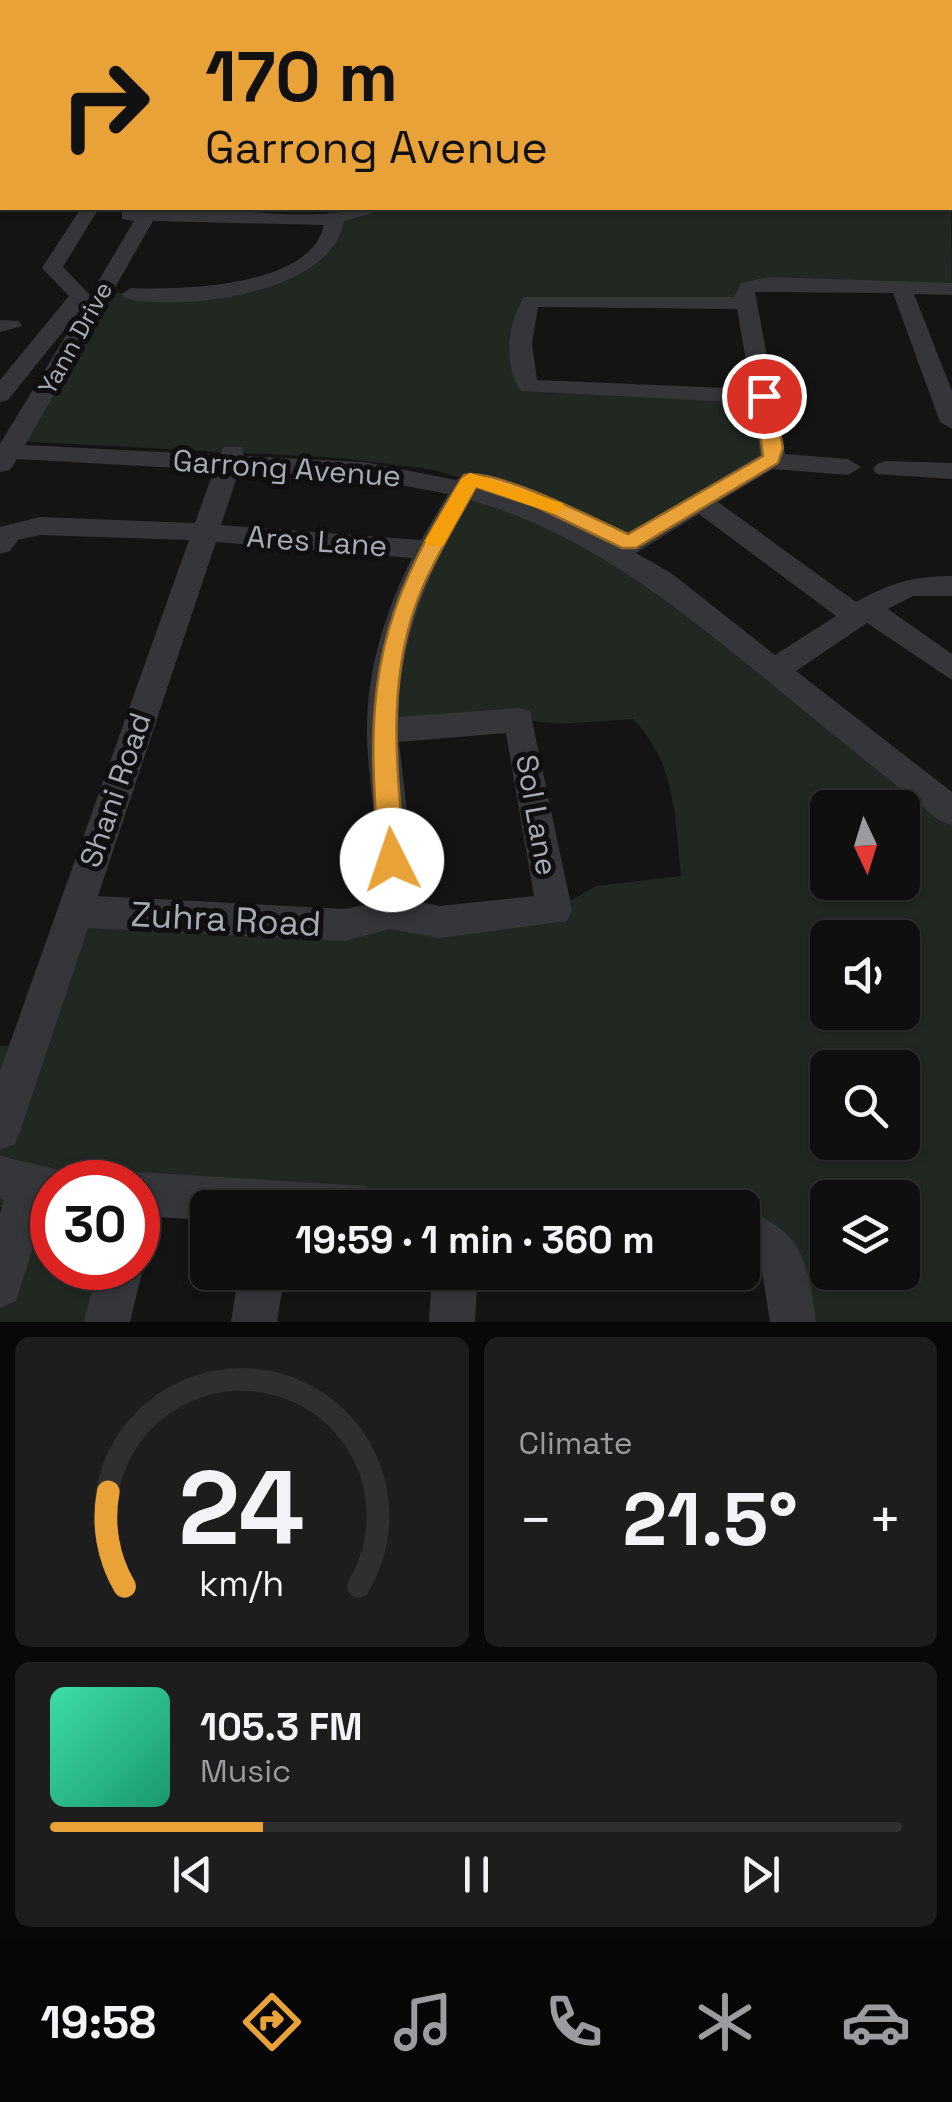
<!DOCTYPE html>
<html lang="en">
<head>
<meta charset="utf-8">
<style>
	body { margin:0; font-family:"Space Grotesk",sans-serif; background:#1d1d1e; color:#f1f3f6; height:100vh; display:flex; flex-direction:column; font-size:38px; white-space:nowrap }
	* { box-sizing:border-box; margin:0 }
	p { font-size:32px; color:#9b9c9f }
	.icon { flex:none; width:55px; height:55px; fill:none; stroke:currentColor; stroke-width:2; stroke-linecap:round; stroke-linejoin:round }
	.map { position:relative; height:1322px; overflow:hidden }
	.drawer { display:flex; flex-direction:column; gap:15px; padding:15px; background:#080809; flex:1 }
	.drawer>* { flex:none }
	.banner { position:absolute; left:0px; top:0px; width:952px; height:210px; box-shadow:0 2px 8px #0004,0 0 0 2px #2f2f30; background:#e9a238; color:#111; overflow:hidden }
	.needle { width:65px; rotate:176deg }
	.buttons { position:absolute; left:810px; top:790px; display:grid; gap:20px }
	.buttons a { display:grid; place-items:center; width:110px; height:110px; border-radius:15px; background:#0f0f10; box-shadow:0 2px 8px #0004,0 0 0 2px #2f2f30; font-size:50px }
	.speed { position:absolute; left:30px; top:1160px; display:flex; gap:20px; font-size:50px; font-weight:700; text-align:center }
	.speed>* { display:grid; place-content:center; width:130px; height:130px; border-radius:50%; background:#0f0f10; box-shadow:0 2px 8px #0004,0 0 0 2px #2f2f30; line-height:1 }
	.speed .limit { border:15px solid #d22; background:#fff; color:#111 }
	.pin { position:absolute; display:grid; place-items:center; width:85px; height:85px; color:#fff; margin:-42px; border:5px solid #fff; border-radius:50%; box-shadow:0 2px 10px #0007 }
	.me { position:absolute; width:110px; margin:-55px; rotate:356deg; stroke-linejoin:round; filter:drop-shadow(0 0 8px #0008) }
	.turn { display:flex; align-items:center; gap:35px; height:210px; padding:0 40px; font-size:45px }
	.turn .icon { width:130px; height:130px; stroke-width:2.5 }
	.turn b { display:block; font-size:70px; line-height:85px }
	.big { font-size:75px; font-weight:700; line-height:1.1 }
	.drawer .widget { flex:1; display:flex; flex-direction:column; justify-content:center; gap:15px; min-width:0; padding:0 35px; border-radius:15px; background:#1d1d1e }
	.drawer .dial { align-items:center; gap:0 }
	.dial svg { height:260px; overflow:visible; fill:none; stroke:#2f2f30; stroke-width:7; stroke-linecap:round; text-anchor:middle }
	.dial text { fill:#f1f3f6; stroke:none }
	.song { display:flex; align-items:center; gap:30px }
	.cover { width:120px; height:120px; border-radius:15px; background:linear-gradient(135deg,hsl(160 70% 55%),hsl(160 70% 35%)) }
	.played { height:10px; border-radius:5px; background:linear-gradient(90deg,#e9a238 25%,#2f2f30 25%) }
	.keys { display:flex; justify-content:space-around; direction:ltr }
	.heat { display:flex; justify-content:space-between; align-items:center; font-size:55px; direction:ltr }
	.drawer .tiles { flex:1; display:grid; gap:15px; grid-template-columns:1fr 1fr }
	.widget:last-child { grid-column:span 2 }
	.trip { position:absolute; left:190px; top:1190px; width:570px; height:100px; border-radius:15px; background:#0f0f10; box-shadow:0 2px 8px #0004,0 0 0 2px #2f2f30; font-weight:700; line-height:100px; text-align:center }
	.menu { display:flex; height:160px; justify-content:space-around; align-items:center; background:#060606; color:#9b9c9f }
	.menu .icon { width:70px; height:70px }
	.menu .active { color:#e9a238 }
	.menu b { font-size:45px; color:#f1f3f6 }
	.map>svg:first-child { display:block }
	.green { fill:#202821; fill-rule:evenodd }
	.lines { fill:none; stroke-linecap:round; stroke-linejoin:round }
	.minor { fill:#35363a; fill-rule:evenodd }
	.highway { fill:#61646b; fill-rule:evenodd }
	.route { fill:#e9a238; stroke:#976924; stroke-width:2.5 }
	.slow { fill:#f59e0b }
	.labels { text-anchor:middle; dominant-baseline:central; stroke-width:10; stroke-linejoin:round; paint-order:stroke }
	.far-street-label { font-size:25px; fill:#a6acb5; stroke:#0f0f10 }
	.street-label { font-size:30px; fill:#a6acb5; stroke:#0f0f10 }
	.near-street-label { font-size:35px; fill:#a6acb5; stroke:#0f0f10 }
</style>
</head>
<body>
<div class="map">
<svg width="952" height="1322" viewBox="0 0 952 1322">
	<rect width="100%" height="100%" fill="#141415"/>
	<!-- green -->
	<path class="green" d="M950,86L952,289L757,284L745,303L539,299L523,380L764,396L774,449L629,543L524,495L429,469L339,458L16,441L101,292L191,296L299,265L348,217L380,208H950Z
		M464,489L585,535L952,811V1322H793L743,1232L742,1208H364L143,1195L138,1215V1182H52V1268H124L110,1322H0V1284L23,1209L0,1207V1046L25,1047L73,911L554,910L596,886L681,876C675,818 676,763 633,719L561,724L519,720L382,731L385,691ZM828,808H902V882H828ZM828,938H902V1012H828ZM828,1068H902V1142H828ZM828,1198H902V1272H828Z"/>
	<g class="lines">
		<!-- minor -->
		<path class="minor" d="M0,10H2V19H0Z
			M950,32H952V40H950Z
			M81,208H99L63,267L90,295L134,221L122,219V211C175,200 257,217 320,214C344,213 365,206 389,208L344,221C332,288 212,305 157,302C144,301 130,303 121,294L131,288C179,290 311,288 324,225L153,221L25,445L220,455L224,447H242L244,456L364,462L456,480L470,471L483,479L478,486L523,498L615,541L760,455L753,403L521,391C503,364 507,324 524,297H734L741,283L769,277L952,283V295L914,294L952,391V429L940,422L893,293L755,292L785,454L848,459L861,467L848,475L773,469L718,502L856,602C890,583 913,576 952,576V596H913L888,609L952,654V680L867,623L796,671L952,792V825L940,821C881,773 821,725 762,676C672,603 584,532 470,500C432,565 398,640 399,717L519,708L530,711L572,910L567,921L440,938L390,929L345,941L88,928L21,1129L15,1144L0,1150V1071L189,540L40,535L18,540L10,551L0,554V527L40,517L195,523L214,470L17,459L10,470L0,472V444L85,304L8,400L0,402V380L69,296L42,268ZM538,307L737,309L751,389L537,380L532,344ZM239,471L364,478L448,494L421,540L221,525ZM699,514L836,616L775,655L671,573L636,553ZM216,542L412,558C384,613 366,674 367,736C368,789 383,844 374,898L365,905L345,909L98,896ZM506,733L534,896L440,906L410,900L411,847L399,742Z
			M0,320L19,321L22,326L0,332Z
			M886,461L952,463V479L877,474L873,469L877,464Z
			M0,1155C23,1164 45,1164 67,1173L71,1182H52V1209H45L16,1301L0,1308V1213L4,1200L0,1198Z
			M138,1172L364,1186L379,1193L386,1208H208V1220L138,1216V1182H121Z
			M742,1210C803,1228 809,1265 816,1322H770L762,1271L742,1254Z
			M138,1256L143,1268L130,1322H84L98,1268H138Z
			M239,1272H285L277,1322H231Z
			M432,1272H478L475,1322H429Z"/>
		<!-- highway -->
		<path class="highway" d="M846,0H871L872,2H848Z
			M950,45L952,46V60L950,59Z"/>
	</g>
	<!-- route -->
	<path class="route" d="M764,391L773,396L783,448L778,463L636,548H622L537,507L476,487C458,520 437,554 422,589C385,677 397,768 405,860L401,868H382C373,849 376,821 375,800C366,663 391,590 464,475C496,468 595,519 628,534L763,456L755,396Z"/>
	<!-- slow -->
	<path class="slow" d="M470,473L562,503L565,507L555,514L476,487L443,546H428L425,541L461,479Z"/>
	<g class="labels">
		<!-- far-street labels -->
		<g class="far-street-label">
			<text transform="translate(75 338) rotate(-61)">Yann Drive</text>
		</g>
		<!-- street labels -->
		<g class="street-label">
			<text transform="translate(287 468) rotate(4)">Garrong Avenue</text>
			<text transform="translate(317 541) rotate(4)">Ares Lane</text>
			<text transform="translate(115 790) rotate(-71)">Shani Road</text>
			<text transform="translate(537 815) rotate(80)">Sol Lane</text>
		</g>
		<!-- near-street labels -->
		<g class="near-street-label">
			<text transform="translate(226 919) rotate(3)">Zuhra Road</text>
		</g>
	</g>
</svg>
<div class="buttons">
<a><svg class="needle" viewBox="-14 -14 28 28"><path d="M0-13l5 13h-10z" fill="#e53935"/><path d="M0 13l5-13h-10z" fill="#9b9c9f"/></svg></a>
<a><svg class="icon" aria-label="sound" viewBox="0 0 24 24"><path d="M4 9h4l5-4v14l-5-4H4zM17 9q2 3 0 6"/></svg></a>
<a><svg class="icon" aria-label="search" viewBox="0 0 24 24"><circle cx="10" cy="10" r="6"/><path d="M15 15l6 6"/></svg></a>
<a><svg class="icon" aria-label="layers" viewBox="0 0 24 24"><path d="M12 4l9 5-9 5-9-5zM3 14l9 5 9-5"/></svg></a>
</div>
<div class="speed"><div class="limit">30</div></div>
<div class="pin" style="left:764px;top:396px;background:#d93025"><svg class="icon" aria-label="arrive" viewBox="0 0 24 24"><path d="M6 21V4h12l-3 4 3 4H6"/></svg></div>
<svg class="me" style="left:392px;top:860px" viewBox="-20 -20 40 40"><circle r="19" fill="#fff"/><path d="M0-13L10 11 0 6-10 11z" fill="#e9a238"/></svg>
<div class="trip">19:59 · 1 min · 360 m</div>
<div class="banner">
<div class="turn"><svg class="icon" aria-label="right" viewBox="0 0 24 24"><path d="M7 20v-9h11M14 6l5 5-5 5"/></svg><div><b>170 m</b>Garrong Avenue</div></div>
</div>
</div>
<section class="drawer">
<div class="tiles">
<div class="widget dial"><svg viewBox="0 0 100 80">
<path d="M14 69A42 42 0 1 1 86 69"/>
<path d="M14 69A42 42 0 0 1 9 40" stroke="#e9a238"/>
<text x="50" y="56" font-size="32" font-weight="700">24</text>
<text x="50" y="72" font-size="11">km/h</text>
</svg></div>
<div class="widget"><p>Climate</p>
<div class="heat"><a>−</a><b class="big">21.5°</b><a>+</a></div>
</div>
<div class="widget">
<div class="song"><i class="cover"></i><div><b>105.3 FM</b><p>Music</p></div></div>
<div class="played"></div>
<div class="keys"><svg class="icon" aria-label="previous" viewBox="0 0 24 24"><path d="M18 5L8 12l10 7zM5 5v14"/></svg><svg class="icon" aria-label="pause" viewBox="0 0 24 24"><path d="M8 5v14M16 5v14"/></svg><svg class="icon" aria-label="next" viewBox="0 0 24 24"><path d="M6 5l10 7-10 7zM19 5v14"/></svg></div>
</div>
</div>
</section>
<nav class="menu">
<b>19:58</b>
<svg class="icon active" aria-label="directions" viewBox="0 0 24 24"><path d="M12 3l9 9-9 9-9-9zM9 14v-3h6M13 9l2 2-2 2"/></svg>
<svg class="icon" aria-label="music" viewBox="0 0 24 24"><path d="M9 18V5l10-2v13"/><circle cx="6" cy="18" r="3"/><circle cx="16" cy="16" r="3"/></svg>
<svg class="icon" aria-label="phone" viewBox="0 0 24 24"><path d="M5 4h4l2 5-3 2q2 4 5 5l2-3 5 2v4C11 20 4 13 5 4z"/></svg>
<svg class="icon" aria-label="climate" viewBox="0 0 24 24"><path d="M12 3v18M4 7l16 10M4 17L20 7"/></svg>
<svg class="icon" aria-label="car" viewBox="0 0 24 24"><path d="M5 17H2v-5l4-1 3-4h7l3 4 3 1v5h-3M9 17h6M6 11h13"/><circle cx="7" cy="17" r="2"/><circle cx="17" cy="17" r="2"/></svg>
</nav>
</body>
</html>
